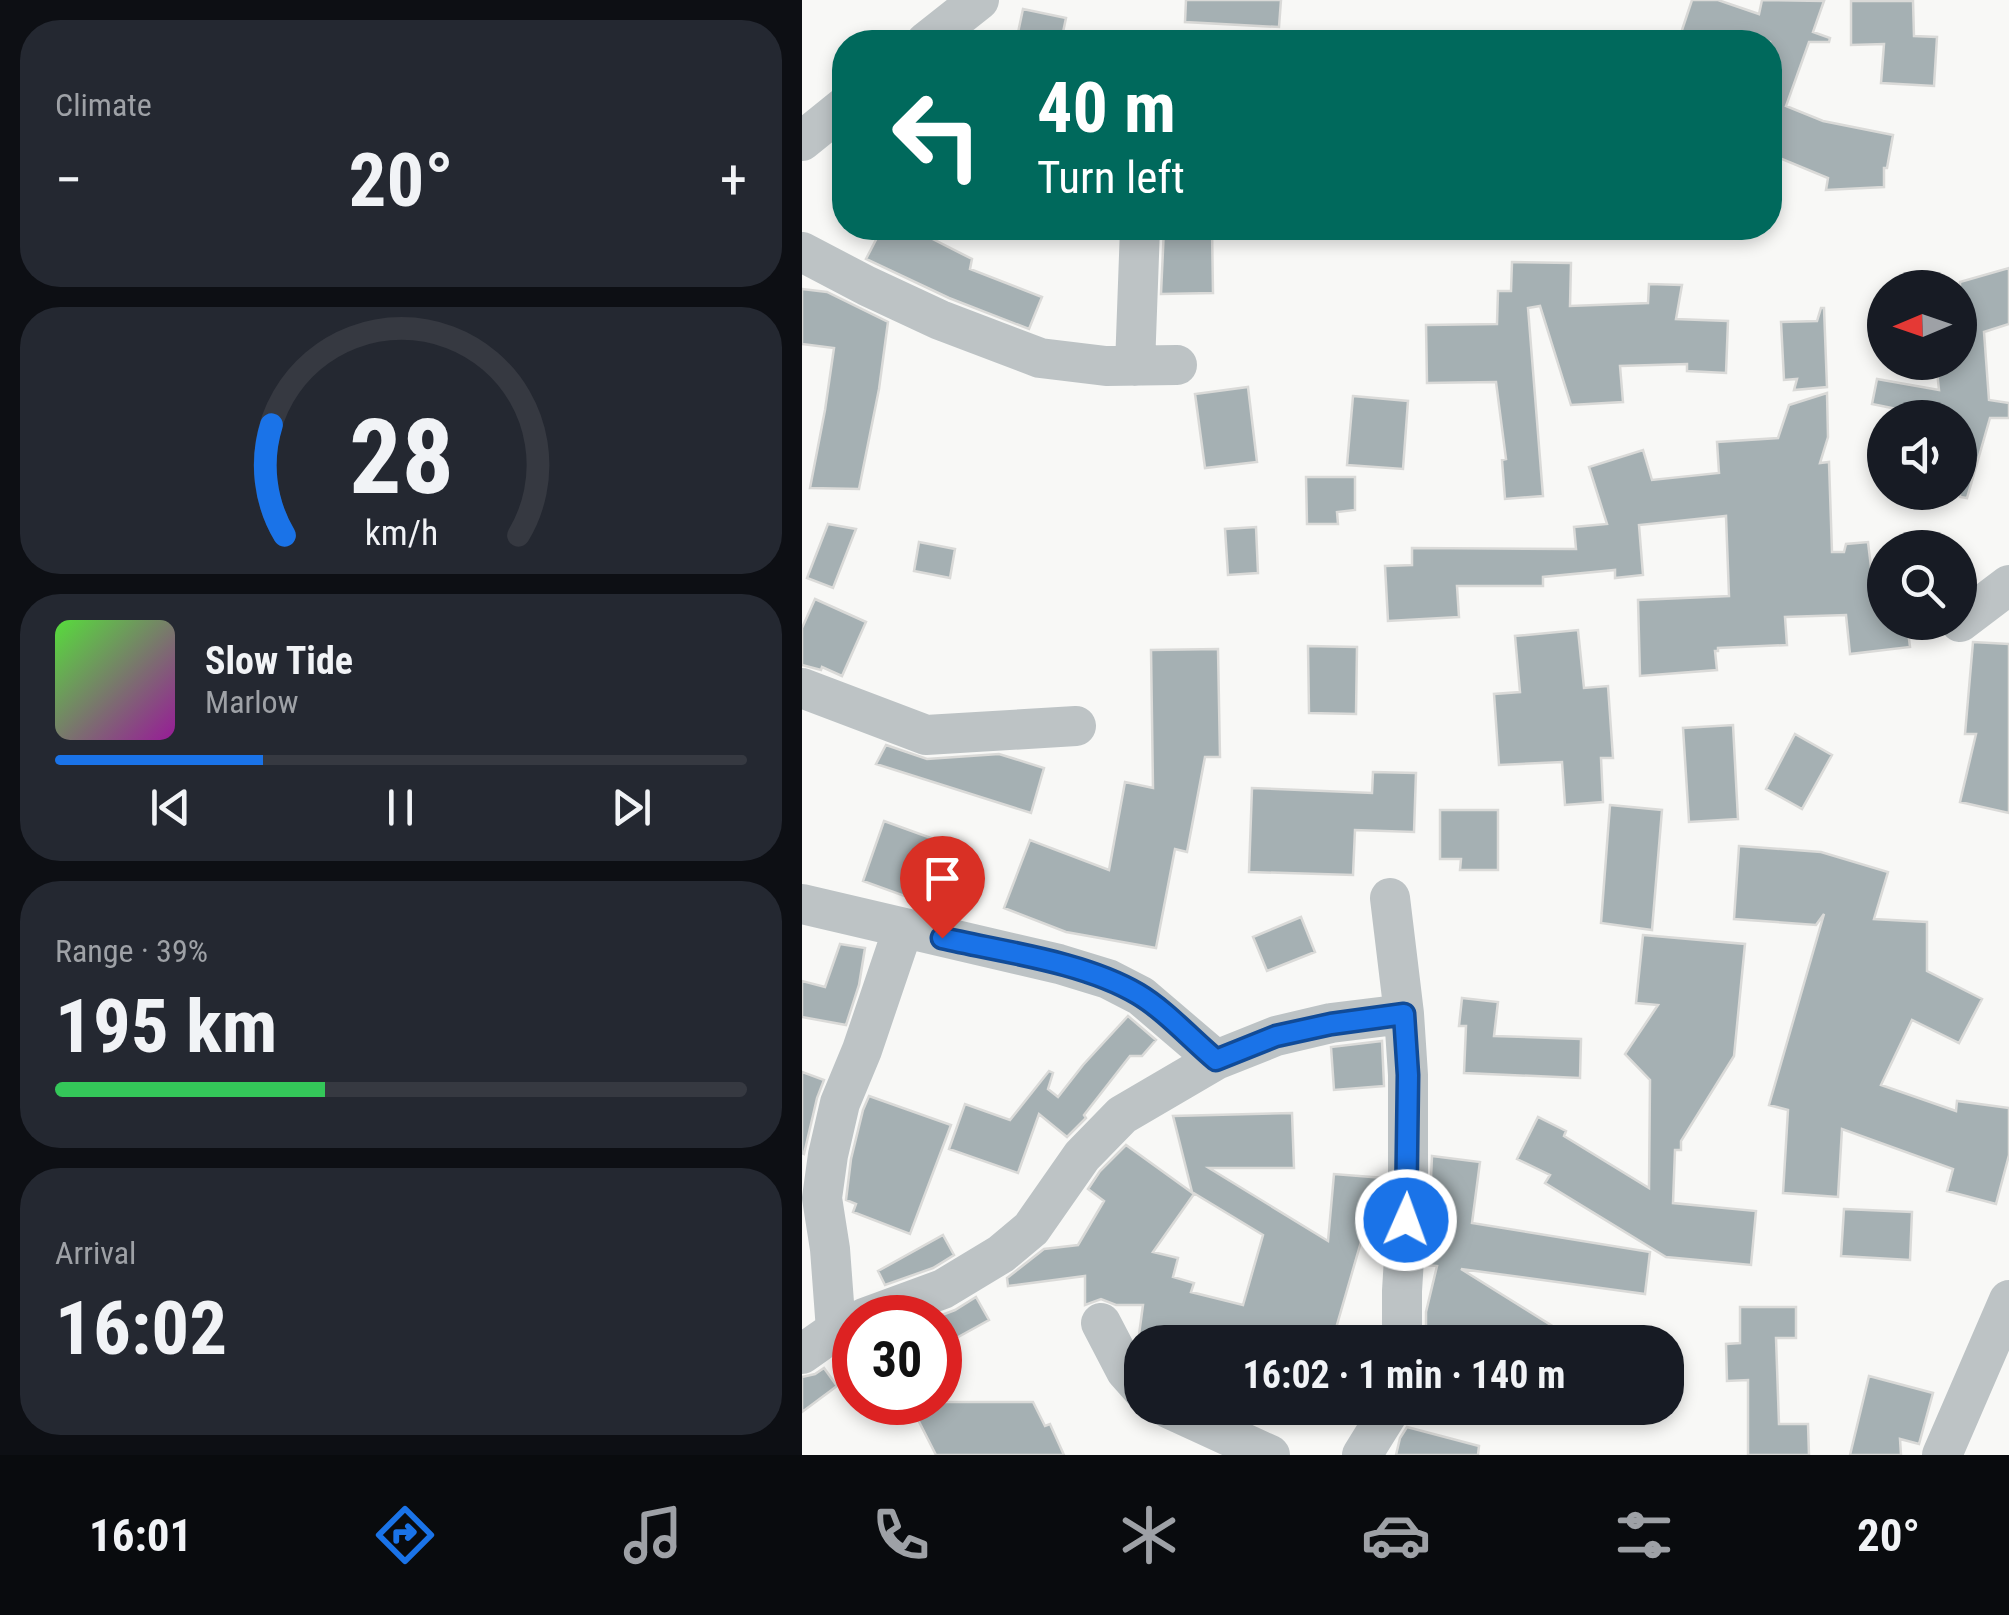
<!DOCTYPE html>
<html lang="en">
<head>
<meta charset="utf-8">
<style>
	body { margin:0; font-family:"Roboto Condensed",sans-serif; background:#242831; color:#f1f3f6; height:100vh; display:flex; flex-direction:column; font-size:38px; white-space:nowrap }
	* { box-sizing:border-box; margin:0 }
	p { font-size:32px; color:#9ea1a6 }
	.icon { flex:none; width:55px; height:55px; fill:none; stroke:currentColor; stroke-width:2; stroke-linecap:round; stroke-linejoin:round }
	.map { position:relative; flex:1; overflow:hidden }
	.drawer { display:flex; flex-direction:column; gap:20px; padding:20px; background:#0d0f14; width:802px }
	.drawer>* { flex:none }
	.hud { position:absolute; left:30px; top:30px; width:950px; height:210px; border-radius:40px; box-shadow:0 5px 15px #0003; background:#00695c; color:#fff; overflow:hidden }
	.needle { width:65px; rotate:268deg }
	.buttons { position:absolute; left:1065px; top:270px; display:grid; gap:20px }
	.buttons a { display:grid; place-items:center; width:110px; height:110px; border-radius:50%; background:#171b24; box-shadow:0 5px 15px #0003; font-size:50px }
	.speed { position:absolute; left:30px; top:1295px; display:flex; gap:20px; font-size:50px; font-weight:700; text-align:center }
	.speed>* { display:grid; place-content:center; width:130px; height:130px; border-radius:50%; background:#171b24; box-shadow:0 5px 15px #0003; line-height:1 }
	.speed .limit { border:15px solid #d22; background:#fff; color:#111 }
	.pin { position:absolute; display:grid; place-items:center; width:85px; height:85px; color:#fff; margin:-102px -42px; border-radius:50% 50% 50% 0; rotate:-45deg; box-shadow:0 0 10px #0007 }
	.pin .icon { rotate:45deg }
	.me { position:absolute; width:110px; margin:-55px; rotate:2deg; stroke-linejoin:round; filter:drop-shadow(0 0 8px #0008) }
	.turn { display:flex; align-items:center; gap:35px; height:210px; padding:0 40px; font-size:45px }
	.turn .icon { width:130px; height:130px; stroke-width:2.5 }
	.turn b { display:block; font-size:70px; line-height:85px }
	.big { font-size:75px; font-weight:700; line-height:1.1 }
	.drawer .tile { flex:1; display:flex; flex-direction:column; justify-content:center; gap:15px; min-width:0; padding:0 35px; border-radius:40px; background:#242831 }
	.drawer .dial { align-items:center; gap:0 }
	.dial svg { height:260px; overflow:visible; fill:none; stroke:#363941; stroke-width:7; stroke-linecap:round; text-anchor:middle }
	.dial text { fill:#f1f3f6; stroke:none }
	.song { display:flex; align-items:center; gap:30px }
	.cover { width:120px; height:120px; border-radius:15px; background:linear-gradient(135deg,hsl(110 70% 55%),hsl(300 70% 35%)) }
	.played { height:10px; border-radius:5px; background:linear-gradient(90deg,#1a73e8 30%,#363941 30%) }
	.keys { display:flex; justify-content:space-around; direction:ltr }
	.heat { display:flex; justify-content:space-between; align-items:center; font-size:55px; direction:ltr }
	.charge { height:15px; border-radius:8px; background:linear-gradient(90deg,#34c759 39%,#363941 0) }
	.trip { position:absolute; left:322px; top:1325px; width:560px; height:100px; border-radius:40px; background:#171b24; box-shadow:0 5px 15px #0003; font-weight:700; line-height:100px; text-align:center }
	.menu { display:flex; height:160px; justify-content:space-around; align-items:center; background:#090b0e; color:#9ea1a6 }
	.menu .icon { width:70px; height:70px }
	.menu .active { color:#1a73e8 }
	.menu b { font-size:45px; color:#f1f3f6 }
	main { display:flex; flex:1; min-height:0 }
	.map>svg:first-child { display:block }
	.building { fill:#a5b0b3; stroke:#dadad8; stroke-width:2.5 }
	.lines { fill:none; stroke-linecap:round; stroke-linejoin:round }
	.minor { stroke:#bdc3c5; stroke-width:40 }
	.route-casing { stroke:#114b97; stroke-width:25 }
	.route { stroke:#1a73e8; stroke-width:18 }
</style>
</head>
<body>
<main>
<section class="drawer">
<div class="tile"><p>Climate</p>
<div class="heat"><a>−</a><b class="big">20°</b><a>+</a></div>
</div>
<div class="tile dial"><svg viewBox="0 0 100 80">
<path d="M14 69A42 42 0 1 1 86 69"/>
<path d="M14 69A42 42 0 0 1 10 35" stroke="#1a73e8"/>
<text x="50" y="56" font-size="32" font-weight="700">28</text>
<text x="50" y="72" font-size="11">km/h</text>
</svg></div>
<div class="tile">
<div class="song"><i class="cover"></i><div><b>Slow Tide</b><p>Marlow</p></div></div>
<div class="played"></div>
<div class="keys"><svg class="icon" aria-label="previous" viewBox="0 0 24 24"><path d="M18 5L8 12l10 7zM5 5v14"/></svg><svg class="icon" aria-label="pause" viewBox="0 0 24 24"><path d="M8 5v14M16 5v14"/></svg><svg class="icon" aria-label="next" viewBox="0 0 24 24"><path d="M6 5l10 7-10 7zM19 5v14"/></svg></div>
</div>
<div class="tile"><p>Range · 39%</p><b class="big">195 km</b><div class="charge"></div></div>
<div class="tile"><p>Arrival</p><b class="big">16:02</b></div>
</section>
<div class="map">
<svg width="1207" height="1455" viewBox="0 0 1207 1455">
	<rect width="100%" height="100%" fill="#f8f8f6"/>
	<!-- building -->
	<path class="building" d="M384,0H479L477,27L383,22Z
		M890,0H916L957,14L960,0L1022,1L1011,32L1028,38L1027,42H1007L984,106L1021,121L1091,135L1085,168H1082V187L1024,190L1026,178L968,154V42H876Z
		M1049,1H1111L1112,36L1135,37L1132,86L1079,83L1082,44L1049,45Z
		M221,9L264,18L259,42H214Z
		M80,228H109L170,259L168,269L240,297L227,329L147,298L64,259Z
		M362,228H410L411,293L359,294Z
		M710,262L769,263L768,306L846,303L847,284L880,285L874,319L926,321L924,373L885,371V364L818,366L821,402L769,405L738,306L726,308L741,496L703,499L700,460L704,459L694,382L625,383L624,325L695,324L696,291H709Z
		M1207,268V324L1182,332L1187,400L1207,403V418H1188L1165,498L1158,497V418H1139L1070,404L1075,379L1137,390L1134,362H1158V282Z
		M0,289L25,292L86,322L77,389L57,489L8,488L23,410L32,348L0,344Z
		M1019,308H1022L1025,387L992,390L995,379L982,380L979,322L1015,321Z
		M446,387L455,462L403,468L393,394Z
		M1025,393L1026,437L1018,463L1027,462L1030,552H1042L1044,544L1066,542L1069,567L1082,566V622H1105L1108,647L1048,654L1044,615L983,617L985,645L916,648V651H913L915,670L838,676L836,600L927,596L924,516L837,525L841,575L813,578V570L741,577V586H655L657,617L586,621L583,566L610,565V548L774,549L772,527L805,524L787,467L841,450L850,480L917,473L915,442L976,438L987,405Z
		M551,396L606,401L601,469L545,465Z
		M504,477H553V510L535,512L536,524H505Z
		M26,524L54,529L31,588L5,578Z
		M454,527L456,573L426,575L423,529Z
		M117,542L153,549L148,578L112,571Z
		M13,599L64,622L40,676L20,667L19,670L0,665V628Z
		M776,630L782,688L806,686L811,758H799L801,802L763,805L760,762L697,765L692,694L718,692L713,636Z
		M1171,642L1207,644V813L1158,802L1174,734H1163Z
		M506,646L555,647L554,714L507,713Z
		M416,649L418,757H403L385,852L373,849L354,948L264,932L202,908L228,840L307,870L323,782L351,788L349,650Z
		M931,725L936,819L887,822L881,728Z
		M993,734L1030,755L1000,809L964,789Z
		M84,745L125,759L197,754L242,768L229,813L74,764Z
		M571,772L614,773L612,832L553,830L551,875L447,872L450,788L570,793Z
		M808,805L860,810L850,930L799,923Z
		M638,810H696V870H658L659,859H638Z
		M82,821L129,838L108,898L61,881Z
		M937,846L1019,852L1086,872L1072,919L1125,922V971L1180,999L1157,1043L1110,1020L1079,1085L1154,1111L1155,1101L1207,1108V1155L1194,1204L1145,1191L1151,1169L1040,1129L1036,1197L981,1193L986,1110L967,1105L1022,914L1014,925L932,919Z
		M499,917L513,952L465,971L451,937Z
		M841,935L943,944L932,1056L879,1141V1150H873L871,1203L954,1211L949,1265L864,1257L743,1183L748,1175L715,1159L736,1117L764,1131L762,1136L847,1188L848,1080L823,1054L856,1005L834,1003Z
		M38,944L63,948L57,985L44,1025L0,1017V981L23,987Z
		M660,998L696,1002L692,1036L779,1039L778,1078L662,1073L664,1026H657Z
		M326,1016L354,1040L340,1056H328L282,1115L284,1118L265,1137L237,1114L216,1173L147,1149L163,1104L208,1120L247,1071L251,1073L246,1089L256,1097L281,1065Z
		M580,1041L582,1086L532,1090L529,1047Z
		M0,1072L22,1080L15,1098L2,1154L0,1153Z
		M67,1096L149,1125L108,1234L51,1212L54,1204L44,1200L49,1159L61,1110Z
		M490,1113L492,1168H407L526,1241L532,1174L582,1178L580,1230L563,1228L530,1342H336L341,1305H314L299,1299L283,1305V1276L206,1286L205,1278L242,1249L276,1245L302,1201L286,1189L298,1171L324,1145L392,1194L351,1252L376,1258L371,1277L392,1283L389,1292L441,1305L461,1235L390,1192L371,1116Z
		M630,1156L678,1162L670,1223L848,1252L843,1294L659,1269L776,1342H624V1312L635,1266L625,1265Z
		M1042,1209L1110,1212L1108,1260L1039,1256Z
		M141,1235L152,1255L131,1268L83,1285L76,1271Z
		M174,1297L187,1320L138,1347V1318H132L153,1310Z
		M938,1307H994V1338H974L977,1424H1006L1007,1455H946V1380L925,1381L924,1344L938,1343Z
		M22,1368L35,1386L0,1412V1377L13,1374Z
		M1067,1376L1131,1393L1117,1444L1098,1439L1099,1455H1048Z
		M107,1402H231L243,1426L248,1424L262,1455H134Z
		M605,1427L677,1446L676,1455H594L598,1438Z"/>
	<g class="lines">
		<!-- minor -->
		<path class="minor" d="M124,42L177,0
			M0,141L42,107
			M0,252L65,286L138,320L238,358L304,366L375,365
			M333,366L338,228
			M1158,622L1207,585
			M0,688L124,735L274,726
			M588,898L602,1014L606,1075V1193L600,1291V1342
			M0,904L257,964L306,979L339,996L414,1060
			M62,1318L141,1289L199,1254L229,1229L280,1156L320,1115L414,1060L474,1036L529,1023L602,1014
			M299,1323L324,1371L340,1389
			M34,1330L28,1249L20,1198L26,1155L38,1103L60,1050L101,929
			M0,1354L34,1330L52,1321
			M366,1408L468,1455
			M560,1455L589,1408
			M1140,1455L1207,1300"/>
	</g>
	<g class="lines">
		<defs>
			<path id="route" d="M140,938C201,952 282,962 336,994C363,1010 389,1039 414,1060L474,1036L529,1024L602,1014L606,1075L604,1220"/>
		</defs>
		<!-- route casing -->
		<use href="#route" class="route-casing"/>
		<!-- route -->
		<use href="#route" class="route"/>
	</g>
</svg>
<div class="buttons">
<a><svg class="needle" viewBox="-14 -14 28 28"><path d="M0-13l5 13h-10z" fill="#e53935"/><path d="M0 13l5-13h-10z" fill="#9ea1a6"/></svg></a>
<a><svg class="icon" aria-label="sound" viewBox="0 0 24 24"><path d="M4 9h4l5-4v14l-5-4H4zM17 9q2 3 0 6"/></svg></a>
<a><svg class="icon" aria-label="search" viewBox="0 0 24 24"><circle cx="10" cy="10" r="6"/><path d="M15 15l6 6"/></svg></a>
</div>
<div class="speed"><div class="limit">30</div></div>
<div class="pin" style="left:140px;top:938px;background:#d93025"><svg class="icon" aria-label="arrive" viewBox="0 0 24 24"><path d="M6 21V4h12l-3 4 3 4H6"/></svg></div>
<svg class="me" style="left:604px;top:1220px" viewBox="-20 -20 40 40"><circle r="17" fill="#1a73e8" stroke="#fff" stroke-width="3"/><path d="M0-11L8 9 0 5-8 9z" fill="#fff"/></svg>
<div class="trip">16:02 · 1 min · 140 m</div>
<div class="hud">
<div class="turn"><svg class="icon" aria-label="left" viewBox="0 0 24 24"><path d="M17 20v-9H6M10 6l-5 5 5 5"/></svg><div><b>40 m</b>Turn left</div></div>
</div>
</div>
</main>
<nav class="menu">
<b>16:01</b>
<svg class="icon active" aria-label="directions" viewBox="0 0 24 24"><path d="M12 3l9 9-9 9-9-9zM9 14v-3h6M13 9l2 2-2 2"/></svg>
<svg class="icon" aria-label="music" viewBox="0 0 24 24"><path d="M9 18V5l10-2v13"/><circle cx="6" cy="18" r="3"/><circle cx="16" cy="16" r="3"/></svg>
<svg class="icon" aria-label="phone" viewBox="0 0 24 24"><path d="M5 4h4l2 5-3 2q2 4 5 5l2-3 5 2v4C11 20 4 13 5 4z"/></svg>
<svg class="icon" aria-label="climate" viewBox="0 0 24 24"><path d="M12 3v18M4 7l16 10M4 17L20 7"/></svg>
<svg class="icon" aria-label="car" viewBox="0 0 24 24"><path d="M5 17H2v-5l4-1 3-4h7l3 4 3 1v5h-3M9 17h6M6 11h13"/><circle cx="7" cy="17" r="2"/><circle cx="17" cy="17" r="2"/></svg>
<svg class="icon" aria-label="filters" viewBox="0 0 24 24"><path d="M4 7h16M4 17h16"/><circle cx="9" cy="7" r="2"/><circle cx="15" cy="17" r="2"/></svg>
<b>20°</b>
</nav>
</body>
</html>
